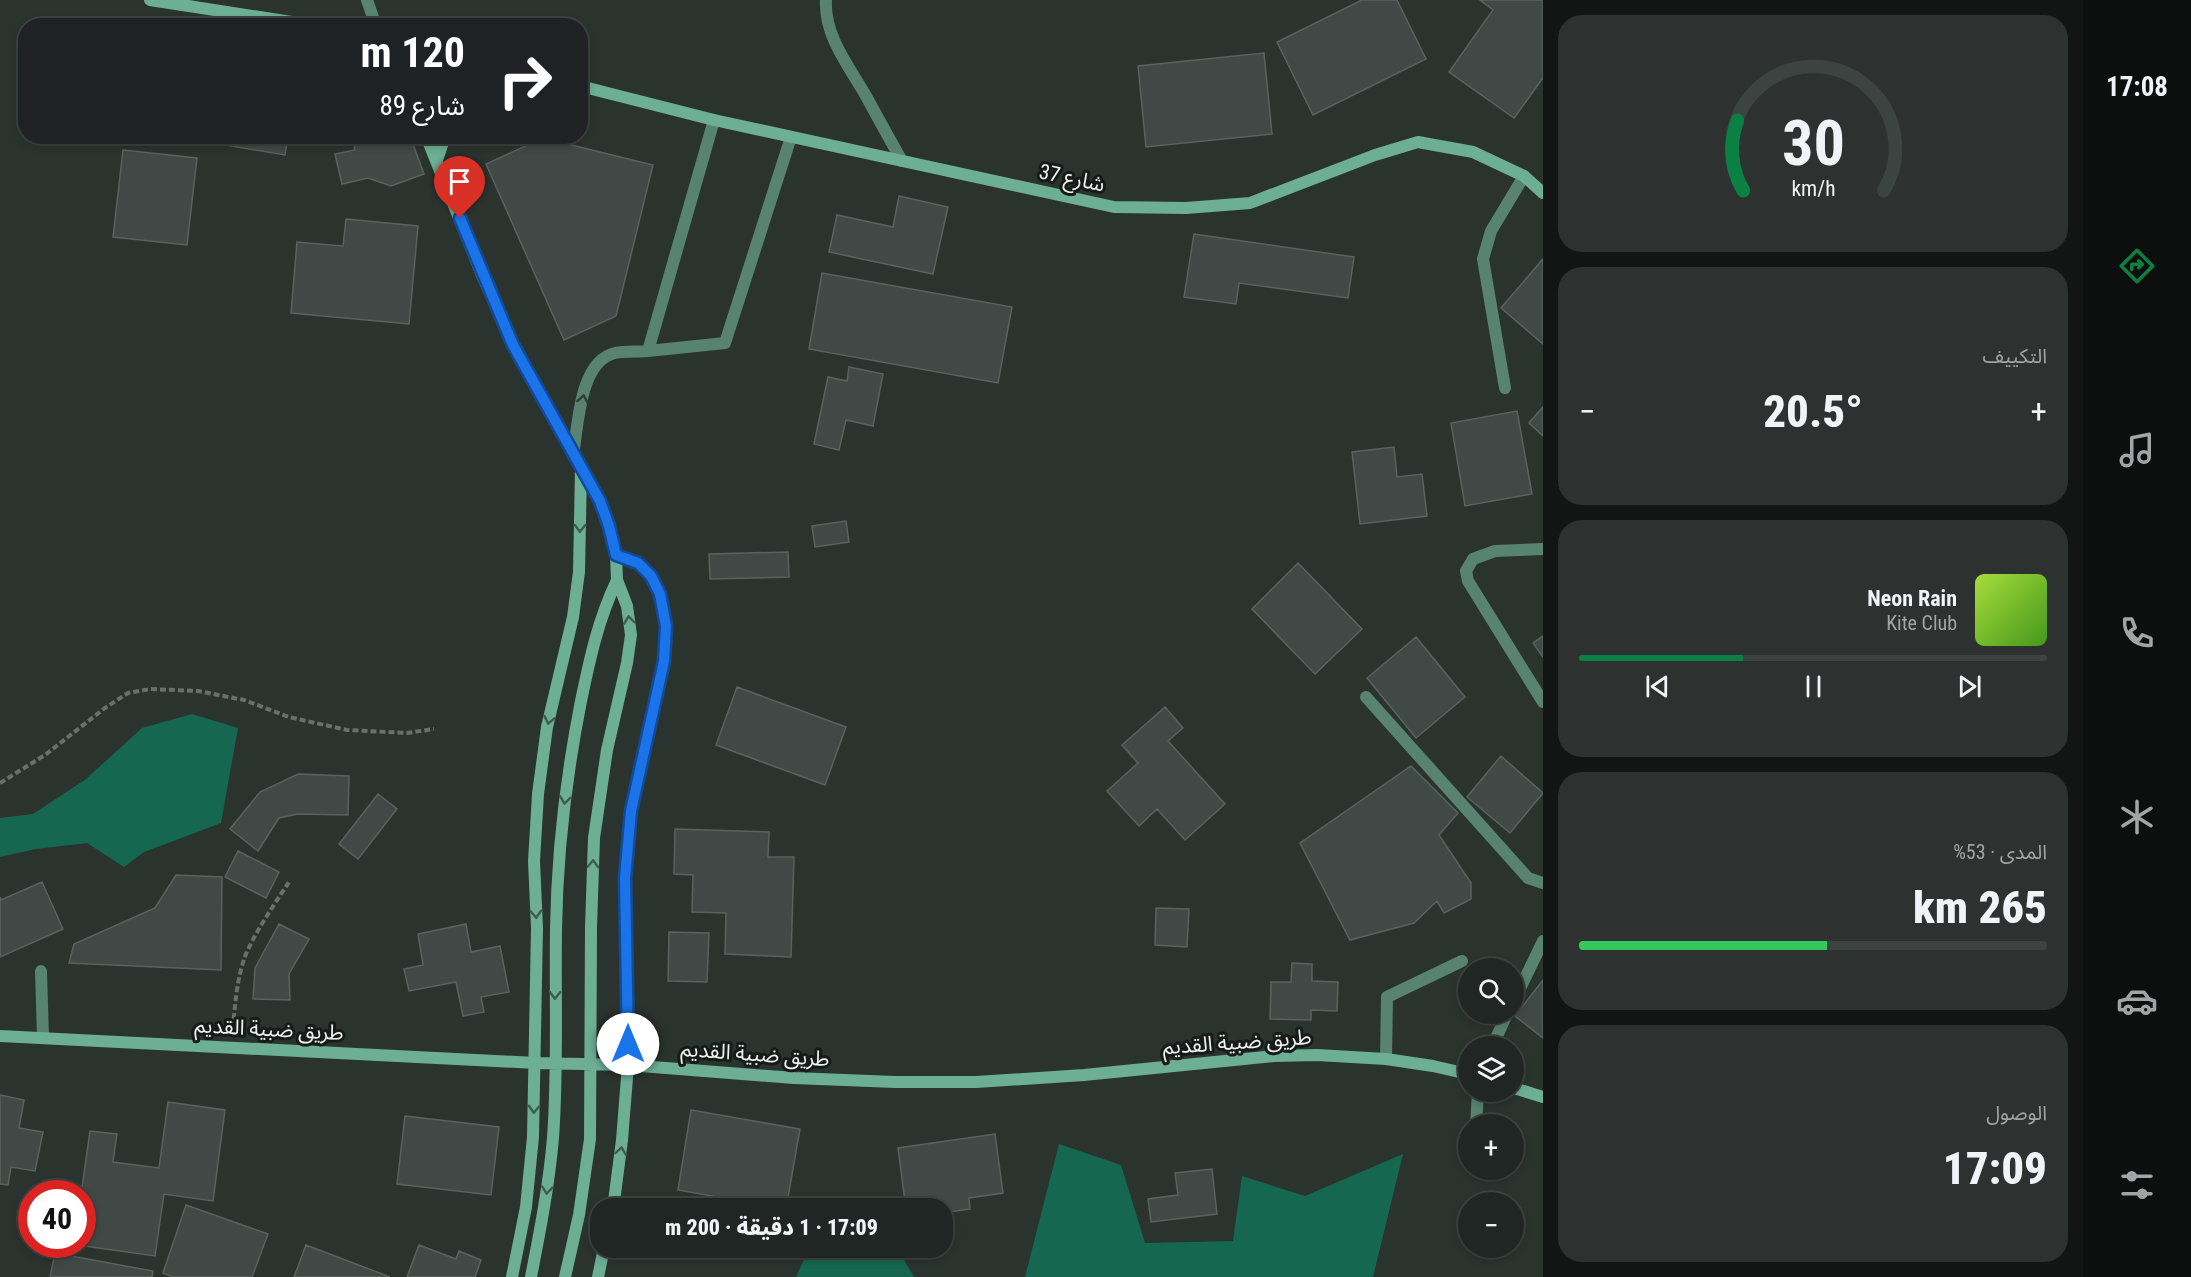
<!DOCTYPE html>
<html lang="ar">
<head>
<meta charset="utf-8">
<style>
	body { margin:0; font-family:"Roboto Condensed","Noto Sans Arabic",sans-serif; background:#2d3230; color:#f1f3f6; direction:rtl; height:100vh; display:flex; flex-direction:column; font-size:22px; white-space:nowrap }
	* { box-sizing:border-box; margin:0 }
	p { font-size:20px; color:#a2a5a6 }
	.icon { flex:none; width:33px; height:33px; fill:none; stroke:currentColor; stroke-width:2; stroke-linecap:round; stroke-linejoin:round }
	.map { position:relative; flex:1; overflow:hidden; direction:ltr }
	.details { display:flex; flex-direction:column; gap:15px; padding:15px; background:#121513; width:540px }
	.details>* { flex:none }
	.hud { position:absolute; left:18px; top:18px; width:570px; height:126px; border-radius:24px; box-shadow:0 3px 9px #0003,0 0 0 2px #3d4341; direction:rtl; background:#202124; color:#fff; overflow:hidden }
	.fabs { position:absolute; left:1458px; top:958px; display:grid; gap:12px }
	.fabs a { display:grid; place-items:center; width:66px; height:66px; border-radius:50%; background:#202623; box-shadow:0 3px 9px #0003,0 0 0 2px #3d4341; font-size:30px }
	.speed { position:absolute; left:18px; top:1180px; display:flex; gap:12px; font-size:30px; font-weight:700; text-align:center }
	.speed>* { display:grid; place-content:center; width:78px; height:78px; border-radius:50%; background:#202623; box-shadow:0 3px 9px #0003,0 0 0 2px #3d4341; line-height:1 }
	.speed .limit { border:9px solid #d22; background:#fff; color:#111 }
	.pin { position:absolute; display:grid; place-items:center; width:51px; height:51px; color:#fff; margin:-62px -26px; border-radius:50% 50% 50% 0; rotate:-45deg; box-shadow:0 0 6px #0007 }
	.pin .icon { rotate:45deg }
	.me { position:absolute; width:66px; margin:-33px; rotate:0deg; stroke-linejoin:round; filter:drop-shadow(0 0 4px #0008) }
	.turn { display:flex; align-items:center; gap:21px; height:126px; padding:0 24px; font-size:27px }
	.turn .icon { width:78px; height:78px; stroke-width:2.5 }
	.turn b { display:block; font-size:42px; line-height:51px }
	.big { font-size:45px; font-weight:800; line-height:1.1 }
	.details .tile { flex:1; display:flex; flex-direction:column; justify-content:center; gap:9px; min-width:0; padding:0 21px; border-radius:24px; background:#2d3230 }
	.details .dial { align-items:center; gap:0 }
	.dial svg { height:156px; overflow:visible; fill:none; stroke:#3d4341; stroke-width:7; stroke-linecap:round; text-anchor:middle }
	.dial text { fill:#f1f3f6; stroke:none }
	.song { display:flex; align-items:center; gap:18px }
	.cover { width:72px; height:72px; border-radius:9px; background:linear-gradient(135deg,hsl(80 70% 55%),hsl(100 70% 35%)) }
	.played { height:6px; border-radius:3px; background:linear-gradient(90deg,#0b8043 35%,#3d4341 35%) }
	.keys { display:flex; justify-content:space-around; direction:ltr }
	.heat { display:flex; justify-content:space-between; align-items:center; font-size:33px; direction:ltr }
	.charge { height:9px; border-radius:4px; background:linear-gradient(90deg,#34c759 53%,#3d4341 0) }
	.trip { position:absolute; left:590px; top:1198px; width:363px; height:60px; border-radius:24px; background:#202623; box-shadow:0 3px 9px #0003,0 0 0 2px #3d4341; font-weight:800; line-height:60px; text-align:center; direction:rtl }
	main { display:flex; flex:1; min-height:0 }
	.tab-bar { display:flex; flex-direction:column; width:108px; justify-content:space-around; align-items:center; background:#0d0f0e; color:#a2a5a6 }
	.tab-bar .icon { width:42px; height:42px }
	.tab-bar .current { color:#0b8043 }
	.tab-bar b { font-size:27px; color:#f1f3f6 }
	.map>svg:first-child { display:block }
	.green { fill:#16674f }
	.building { fill:#414946; stroke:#59625e; stroke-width:1.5 }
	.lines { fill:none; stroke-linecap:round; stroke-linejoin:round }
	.path { stroke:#69706c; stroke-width:4; stroke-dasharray:6 3; stroke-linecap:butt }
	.lane { stroke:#588271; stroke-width:12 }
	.street { stroke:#588271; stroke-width:12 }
	.secondary { stroke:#6caf95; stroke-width:12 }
	.oneway { stroke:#2d3e37 }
	.oneway2 { stroke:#3d5d50 }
	.route-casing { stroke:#114b97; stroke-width:15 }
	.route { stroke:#1a73e8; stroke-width:10 }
	.labels { text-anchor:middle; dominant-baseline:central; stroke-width:6; stroke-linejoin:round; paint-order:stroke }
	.street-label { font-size:21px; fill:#edf2f0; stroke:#161a18 }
</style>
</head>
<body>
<main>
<nav class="tab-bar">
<b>17:08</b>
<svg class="icon current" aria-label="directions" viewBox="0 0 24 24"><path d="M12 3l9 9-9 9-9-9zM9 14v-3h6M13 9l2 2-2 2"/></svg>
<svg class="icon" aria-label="music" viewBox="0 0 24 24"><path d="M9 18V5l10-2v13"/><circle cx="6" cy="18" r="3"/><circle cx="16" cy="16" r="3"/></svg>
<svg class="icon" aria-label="phone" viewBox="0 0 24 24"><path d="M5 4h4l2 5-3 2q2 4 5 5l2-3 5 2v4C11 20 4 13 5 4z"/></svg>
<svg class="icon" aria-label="climate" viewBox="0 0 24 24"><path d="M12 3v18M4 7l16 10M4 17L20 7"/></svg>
<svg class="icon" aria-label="car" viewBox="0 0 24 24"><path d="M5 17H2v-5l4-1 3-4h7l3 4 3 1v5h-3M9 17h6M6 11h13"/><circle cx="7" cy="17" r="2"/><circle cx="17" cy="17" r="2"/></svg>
<svg class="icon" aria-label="filters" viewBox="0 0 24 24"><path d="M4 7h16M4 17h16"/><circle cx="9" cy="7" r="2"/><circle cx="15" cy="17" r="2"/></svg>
</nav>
<section class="details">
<div class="tile dial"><svg viewBox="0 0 100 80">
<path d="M14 69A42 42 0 1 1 86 69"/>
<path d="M14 69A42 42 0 0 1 11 33" stroke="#0b8043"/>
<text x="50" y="56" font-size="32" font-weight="700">30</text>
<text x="50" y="72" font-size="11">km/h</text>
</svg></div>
<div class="tile"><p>التكييف</p>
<div class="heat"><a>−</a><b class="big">20.5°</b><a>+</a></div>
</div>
<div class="tile">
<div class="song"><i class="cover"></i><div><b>Neon Rain</b><p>Kite Club</p></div></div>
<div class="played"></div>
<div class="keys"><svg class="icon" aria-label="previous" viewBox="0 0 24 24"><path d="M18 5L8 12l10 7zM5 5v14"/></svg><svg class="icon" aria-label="pause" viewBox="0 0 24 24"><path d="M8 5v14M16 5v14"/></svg><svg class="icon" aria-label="next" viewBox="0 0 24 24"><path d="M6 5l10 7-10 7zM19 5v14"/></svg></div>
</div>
<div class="tile"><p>المدى · 53%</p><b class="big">265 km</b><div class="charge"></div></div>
<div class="tile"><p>الوصول</p><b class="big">17:09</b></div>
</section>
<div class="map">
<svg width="1543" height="1277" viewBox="0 0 1543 1277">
	<rect width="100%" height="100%" fill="#2b332f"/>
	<!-- green -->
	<path class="green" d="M192,714L238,728L221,823L144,852L124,867L87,843L36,849L0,857V818L33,814L86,779L142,728Z
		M1059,1144L1121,1165L1145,1243L1233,1241L1242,1176L1305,1196L1403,1154L1373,1277H1025Z
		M809,1248L839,1250L897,1248L914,1277H796Z"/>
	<!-- building -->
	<path class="building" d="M1362,0H1397L1426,59L1313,115L1277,42Z
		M1480,0H1543V78L1514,118L1449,72L1493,10Z
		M1264,53L1272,134L1146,147L1138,66Z
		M214,136H288L285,155L213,143Z
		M352,136H410L424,174L391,186L368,178L342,184L335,154L355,150Z
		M543,138L653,165L616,316L564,340L486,164Z
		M123,150L197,158L187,245L113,237Z
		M899,196L948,207L933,274L829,252L837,215L893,227Z
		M346,219L418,226L409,324L291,313L297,242L343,246Z
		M1194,234L1354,257L1348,298L1239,283L1236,304L1184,297Z
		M1543,259V344L1501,308Z
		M822,273L1012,307L998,383L809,349Z
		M849,367L883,374L873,426L846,420L839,450L814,444L828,377L847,381Z
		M1543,407V436L1529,423Z
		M1517,411L1532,494L1465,506L1451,423Z
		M1394,447L1397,477L1422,474L1427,516L1360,524L1352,452Z
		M846,521L849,542L815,547L812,526Z
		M788,552L789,577L710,579L709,554Z
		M1298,563L1362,629L1315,674L1252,609Z
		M1543,636V657L1533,643Z
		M1416,637L1465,697L1416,738L1367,678Z
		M737,687L846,727L825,785L716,745Z
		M1165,707L1183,728L1168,741L1225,804L1185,840L1157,809L1139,826L1107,791L1138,763L1122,745Z
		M1501,756L1543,793L1510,833L1467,797Z
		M1411,766L1458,813L1439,835L1471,883V899L1444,913L1437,901L1414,923L1350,940L1300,843Z
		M298,774L349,776L348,815L298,814L279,818L258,851L230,829L260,792Z
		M378,794L397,809L358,859L339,844Z
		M675,829L769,832L768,857H794L791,957L725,954L726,913L692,912L693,875L674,874Z
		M238,851L279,872L266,898L225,877Z
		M176,875L222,877L221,970L69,963L74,944L155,908Z
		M42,882L63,929L0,957V897L1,900Z
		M1156,908L1189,909L1187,947L1155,945Z
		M279,924L309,939L289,974L290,1000L253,999L255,968Z
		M466,924L471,952L500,946L509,992L481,997L484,1012L463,1016L456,982L409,991L404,969L423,965L418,934Z
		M669,932L709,933L707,982L668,981Z
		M1292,963L1312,964V981L1338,982L1337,1011L1311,1010V1020L1270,1019L1271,982H1291Z
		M1543,980V1038L1515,1016Z
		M0,1095L24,1100L19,1128L43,1132L35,1171L11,1167L8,1185L0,1184Z
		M168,1102L225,1110L213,1201L164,1194L155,1256L77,1245H82L81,1194L90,1131L117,1134L113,1162L159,1168Z
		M691,1110L800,1129L786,1209L678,1190Z
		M405,1116L499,1127L491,1195L397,1184Z
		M995,1134L1003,1193L969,1198L970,1209L942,1213V1209H933L931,1199L905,1202L898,1148Z
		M1212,1169L1217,1214L1151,1222L1148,1199L1178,1195L1175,1173Z
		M186,1205L268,1234L252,1277H173L163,1273Z
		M306,1245L390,1277H294Z
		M419,1245L456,1259L459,1251L481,1260L475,1277H407Z
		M55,1253L153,1271L152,1277H50Z"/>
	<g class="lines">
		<!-- path -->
		<path class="path" d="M0,783L45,755L105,708L128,693L150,689L198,691L244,700L289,717L347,730L407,733L434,729
			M233,1028C235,1004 237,977 246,954C257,929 274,905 289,882"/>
		<!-- lane -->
		<path class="lane" d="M714,120L648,351L725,343L791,137
			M573,456C578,427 579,361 615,353C625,351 637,352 648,351
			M41,971L43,1038
			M1514,1001L1543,941
			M1492,1047L1507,1014
			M1386,1059L1387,997L1462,961
			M1476,1125L1478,1092"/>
		<!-- street -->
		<path class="street" d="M367,0L376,26
			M826,0C824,36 849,66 866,96C878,118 890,140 902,161
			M1505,388L1483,259L1491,231L1524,176
			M1543,549L1495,551L1473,559L1466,571L1468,581L1543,702
			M1366,697L1528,878L1543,883"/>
		<!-- secondary -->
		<path class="secondary" d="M150,0L317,26
			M580,86L714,120L1114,207L1186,208L1250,203L1375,155L1418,142L1473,152L1524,176L1543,193
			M426,136L482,275L513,345L600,501L610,526L616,555L617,580L627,606L631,635L627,663L607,750L594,838L591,927L590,1139L579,1215L565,1277
			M437,160L445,136
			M0,1036L536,1063L628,1065L794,1078L895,1082H976L1084,1075L1274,1056L1317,1055L1386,1059L1433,1066L1468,1074
			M1514,1088L1543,1097
			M613,1209L622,1140L628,1065L625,878L631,811L664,661L666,626L660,594L651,576L638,563L616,555
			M512,1277L526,1207L533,1137L537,928L534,861L538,794L547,727L573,617L579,572L581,470
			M531,1277C540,1231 549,1185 553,1138C558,1070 555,999 556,930C557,853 566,777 581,701C590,658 598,620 617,580
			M598,1277L604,1248"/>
	</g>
	<!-- one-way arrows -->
	<defs><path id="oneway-chevron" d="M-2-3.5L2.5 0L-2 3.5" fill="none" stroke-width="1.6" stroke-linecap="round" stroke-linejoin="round" transform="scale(1.5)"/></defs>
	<use class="oneway" href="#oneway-chevron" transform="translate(583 399) rotate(-80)"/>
	<g class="oneway2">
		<use href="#oneway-chevron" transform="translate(580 528) rotate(91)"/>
		<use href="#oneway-chevron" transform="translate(629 620) rotate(-97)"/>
		<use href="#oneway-chevron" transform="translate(549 720) rotate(102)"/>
		<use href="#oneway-chevron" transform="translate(565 800) rotate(97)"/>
		<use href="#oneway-chevron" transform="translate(593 864) rotate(-88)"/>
		<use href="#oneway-chevron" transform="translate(536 914) rotate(88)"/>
		<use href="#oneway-chevron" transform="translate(555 995) rotate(91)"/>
		<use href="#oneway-chevron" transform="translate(534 1109) rotate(92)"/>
		<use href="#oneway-chevron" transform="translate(621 1151) rotate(-82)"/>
		<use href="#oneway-chevron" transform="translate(547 1190) rotate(96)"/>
	</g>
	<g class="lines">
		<defs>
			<path id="route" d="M460,218L513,345L600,501L609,526L616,555L638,563L651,576L660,594L666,626L664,661L631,811L625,878L628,1044"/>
		</defs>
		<!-- route casing -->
		<use href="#route" class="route-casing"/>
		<!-- route -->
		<use href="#route" class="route"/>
	</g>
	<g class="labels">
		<!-- street labels -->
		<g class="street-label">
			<text transform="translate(1072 178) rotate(12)">شارع 37</text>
			<text transform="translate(269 1029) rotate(3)">طريق ضبية القديم</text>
			<text transform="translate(1237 1042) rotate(-4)">طريق ضبية القديم</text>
			<text transform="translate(755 1054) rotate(4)">طريق ضبية القديم</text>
		</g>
	</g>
</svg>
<div class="fabs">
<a><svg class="icon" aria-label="search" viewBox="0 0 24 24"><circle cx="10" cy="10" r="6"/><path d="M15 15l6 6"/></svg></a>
<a><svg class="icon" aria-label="layers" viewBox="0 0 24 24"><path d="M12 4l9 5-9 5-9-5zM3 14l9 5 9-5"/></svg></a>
<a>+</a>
<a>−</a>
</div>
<div class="speed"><div class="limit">40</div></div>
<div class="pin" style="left:460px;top:218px;background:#d93025"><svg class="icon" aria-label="arrive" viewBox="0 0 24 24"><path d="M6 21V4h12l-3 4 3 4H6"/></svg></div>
<svg class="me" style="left:628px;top:1044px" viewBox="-20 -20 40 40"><circle r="19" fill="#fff"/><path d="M0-13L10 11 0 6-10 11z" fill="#1a73e8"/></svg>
<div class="trip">17:09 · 1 دقيقة · 200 m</div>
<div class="hud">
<div class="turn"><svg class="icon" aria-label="right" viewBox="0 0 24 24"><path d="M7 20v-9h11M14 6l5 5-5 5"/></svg><div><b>120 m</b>شارع 89</div></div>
</div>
</div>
</main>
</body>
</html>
